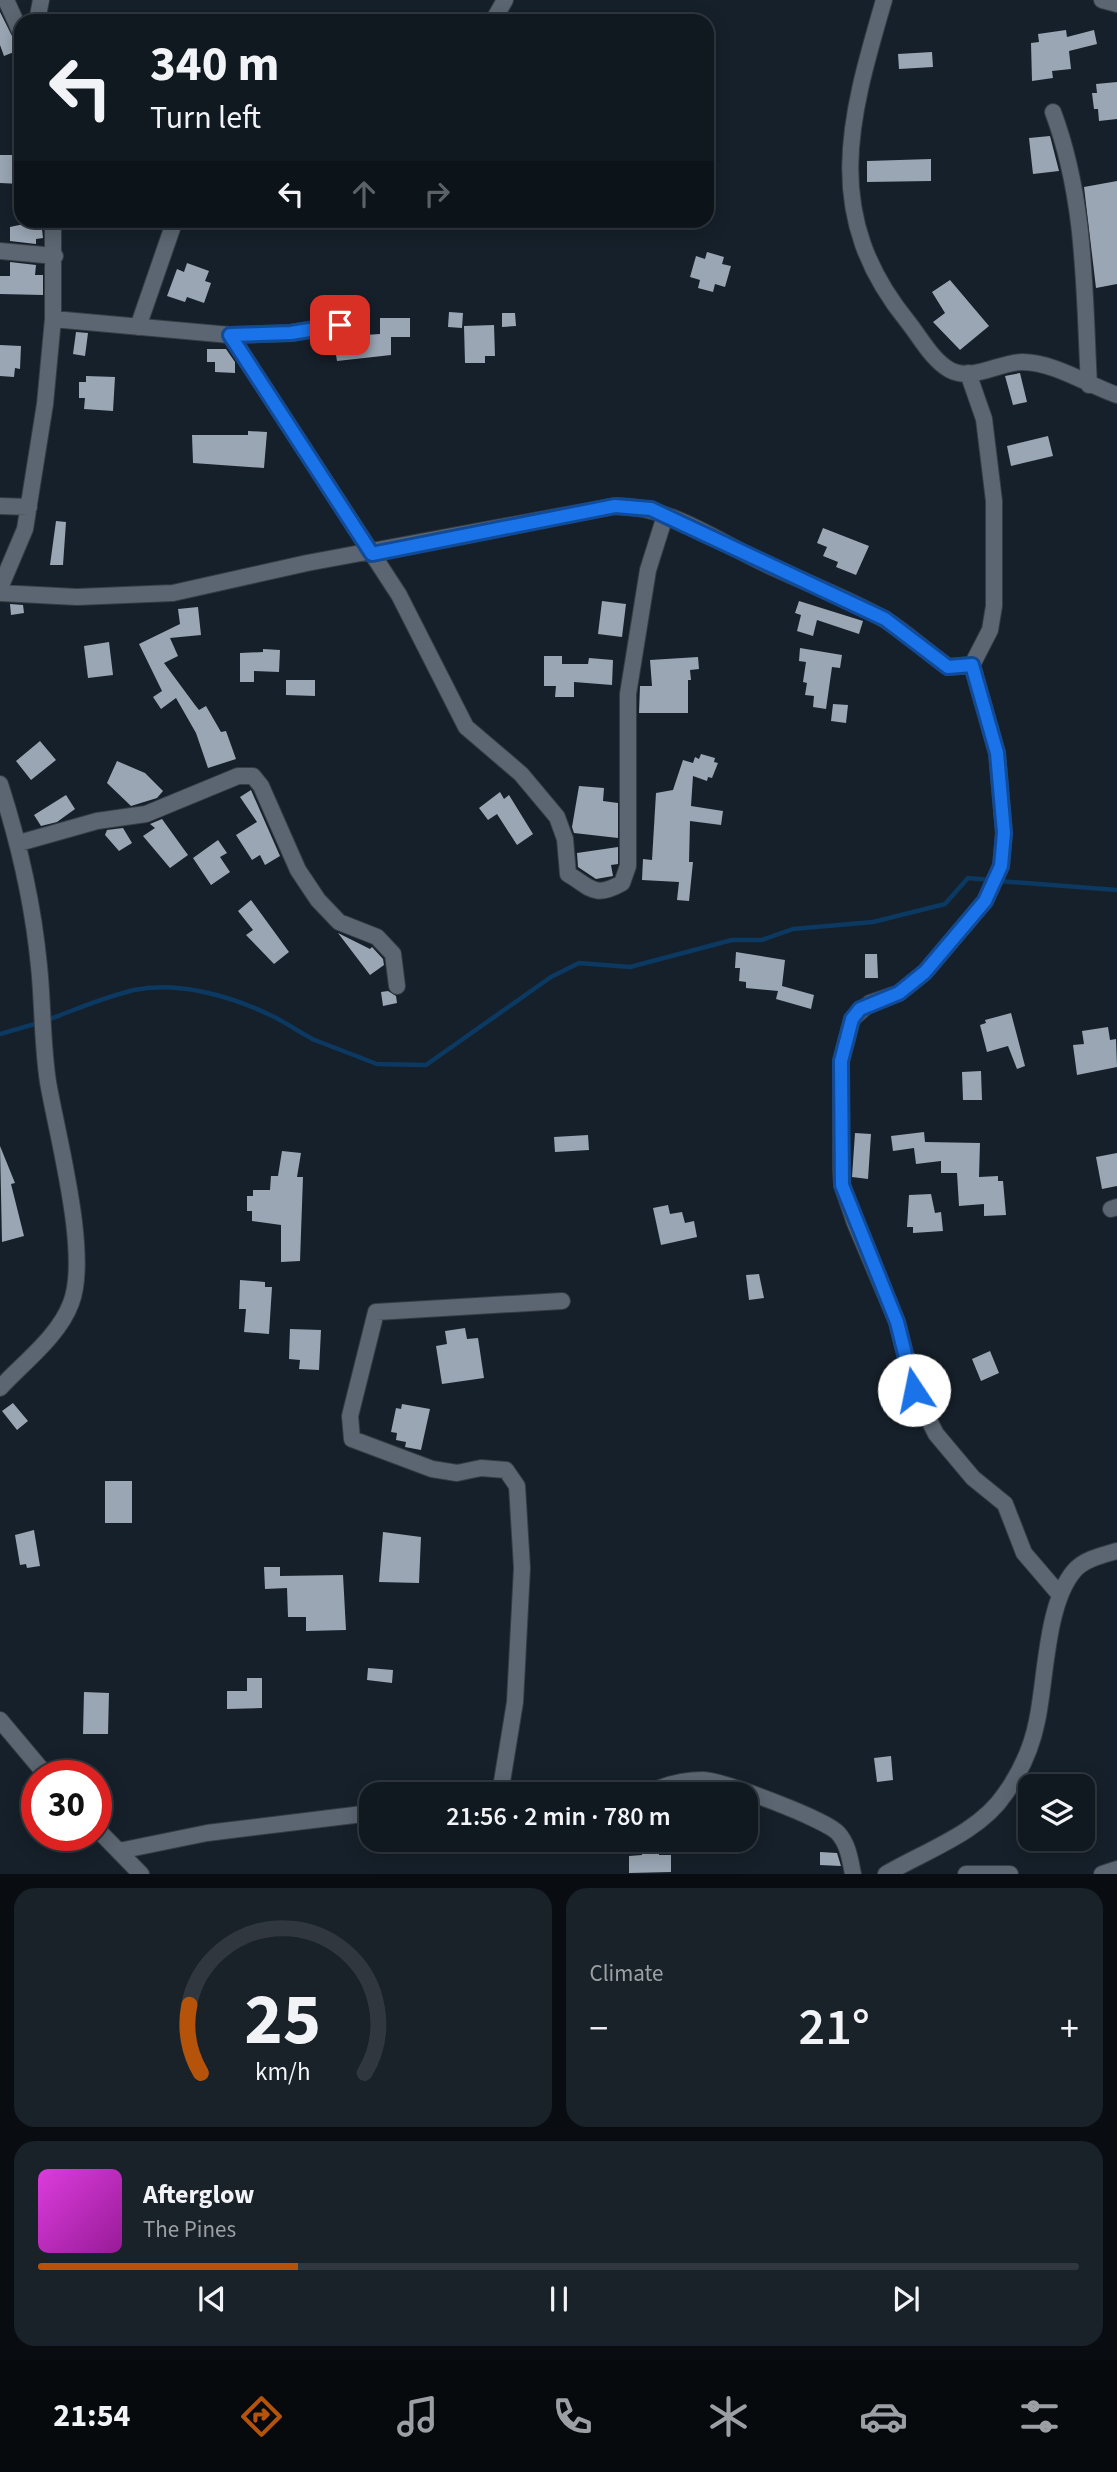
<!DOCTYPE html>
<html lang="en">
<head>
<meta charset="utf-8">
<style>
	body { margin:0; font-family:"Source Sans 3",sans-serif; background:#192129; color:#f1f3f6; height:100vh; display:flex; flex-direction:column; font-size:26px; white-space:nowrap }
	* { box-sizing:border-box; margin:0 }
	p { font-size:23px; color:#9ca0a5 }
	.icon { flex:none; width:38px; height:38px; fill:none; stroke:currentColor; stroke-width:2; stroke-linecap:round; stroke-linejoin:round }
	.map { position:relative; height:1874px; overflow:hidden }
	.side { display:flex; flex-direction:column; gap:14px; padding:14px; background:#090d12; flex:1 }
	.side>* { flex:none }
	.hud { position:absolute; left:14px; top:14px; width:700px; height:214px; border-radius:21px; box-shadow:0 4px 18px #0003,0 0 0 2px #30373e; background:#101820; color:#f1f3f6; overflow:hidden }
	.fabs { position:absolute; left:1018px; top:1774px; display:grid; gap:14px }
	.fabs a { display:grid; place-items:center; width:77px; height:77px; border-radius:14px; background:#101820; box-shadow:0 4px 18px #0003,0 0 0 2px #30373e; font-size:35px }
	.speed { position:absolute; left:21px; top:1760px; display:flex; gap:14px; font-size:35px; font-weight:700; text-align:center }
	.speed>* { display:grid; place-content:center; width:91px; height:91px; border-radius:50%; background:#101820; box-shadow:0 4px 18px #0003,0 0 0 2px #30373e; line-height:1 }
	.speed .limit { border:10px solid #d22; background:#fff; color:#111 }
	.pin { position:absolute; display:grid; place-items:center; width:60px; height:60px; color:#fff; margin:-30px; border-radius:14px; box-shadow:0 4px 10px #0006 }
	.me { position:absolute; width:77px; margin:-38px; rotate:349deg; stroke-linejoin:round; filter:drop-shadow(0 0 5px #0008) }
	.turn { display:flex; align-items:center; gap:24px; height:147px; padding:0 21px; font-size:32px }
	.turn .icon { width:91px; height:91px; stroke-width:2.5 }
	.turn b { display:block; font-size:49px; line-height:60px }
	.lanes { display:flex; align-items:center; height:66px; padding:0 21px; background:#0003; justify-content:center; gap:35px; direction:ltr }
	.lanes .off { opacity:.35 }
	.big { font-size:52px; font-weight:600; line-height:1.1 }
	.side .card { flex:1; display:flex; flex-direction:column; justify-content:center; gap:10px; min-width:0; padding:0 24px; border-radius:21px; background:#192129 }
	.side .dial { align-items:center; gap:0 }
	.dial svg { height:182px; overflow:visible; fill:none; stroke:#30373e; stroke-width:7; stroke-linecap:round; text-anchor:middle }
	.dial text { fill:#f1f3f6; stroke:none }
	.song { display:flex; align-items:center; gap:21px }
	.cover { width:84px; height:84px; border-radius:10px; background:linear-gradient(135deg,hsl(300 70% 55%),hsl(300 70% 35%)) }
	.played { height:7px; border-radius:4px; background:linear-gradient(90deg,#b45309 25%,#30373e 25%) }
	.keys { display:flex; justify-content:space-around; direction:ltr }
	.heat { display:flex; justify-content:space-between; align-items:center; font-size:38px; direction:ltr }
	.side .tiles { flex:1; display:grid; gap:14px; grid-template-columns:1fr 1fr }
	.card:last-child { grid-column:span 2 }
	.trip { position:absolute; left:359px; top:1782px; width:399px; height:70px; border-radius:21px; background:#101820; box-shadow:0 4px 18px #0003,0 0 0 2px #30373e; font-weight:600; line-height:70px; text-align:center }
	.menu { display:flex; height:112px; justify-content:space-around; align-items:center; background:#060a0d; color:#9ca0a5 }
	.menu .icon { width:49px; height:49px }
	.menu .active { color:#b45309 }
	.menu b { font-size:32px; color:#f1f3f6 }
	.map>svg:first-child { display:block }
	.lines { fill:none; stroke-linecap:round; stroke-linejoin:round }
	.stream { stroke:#0b3962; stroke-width:4.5 }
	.building { fill:#9aa6b4 }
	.minor-casing { stroke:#353c44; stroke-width:18 }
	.minor { stroke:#5b6672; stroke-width:16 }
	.route-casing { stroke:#114b97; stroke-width:18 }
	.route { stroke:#1a73e8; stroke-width:12 }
</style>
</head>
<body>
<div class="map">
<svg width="1117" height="1874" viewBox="0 0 1117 1874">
	<rect width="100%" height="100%" fill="#16202a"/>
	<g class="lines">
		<!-- stream -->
		<path class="stream" d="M999,881L1117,890
			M47,1020C75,1010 104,997 134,990C178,981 231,996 270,1015C284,1021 300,1033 311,1038
			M0,1034L38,1023
			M312,1039L377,1064L426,1065L551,977L579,963L630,967L732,940H762L793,929L873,922L945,904L968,878L990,880"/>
	</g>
	<!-- building -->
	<path class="building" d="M0,12L19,50L4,56L0,45Z
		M1066,30L1067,37L1094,30L1097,44L1069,51L1071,69L1052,71L1053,78L1032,81L1031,43L1039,42L1038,34Z
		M932,52L933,67L899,69L898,54Z
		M1117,82V119L1099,121L1098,109H1094L1092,93H1097L1096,84Z
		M1050,136L1059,171L1033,174L1029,138Z
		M0,155H21V184L0,183Z
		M931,159V181L867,182V161Z
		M1117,181V284L1096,288L1084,187Z
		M23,220H41L43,238L36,239V244L10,241V227L24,224Z
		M707,252L724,257L722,264L731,266L725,287L715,284L713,292L698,288L700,280L690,277L696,256L705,259Z
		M10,262L36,265L35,275H43V295L0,294V276H10Z
		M187,263L209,271L205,281L211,283L204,303L187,297L185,302L167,296L177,269L184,272Z
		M950,280L989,326L960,350L933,322L945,313L932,292Z
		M449,312L463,313L462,328L448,327Z
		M502,313H515L516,326L502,327Z
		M380,318H410V337H391V355L337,361L336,355H332L331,344L336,343L335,337L380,334Z
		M494,325L495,356H485V363H465L464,326Z
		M76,332L88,333L85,356L73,354Z
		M0,345L21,346L20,369L15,368L14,377L0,376Z
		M207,349H226L235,362V373L215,372V362H207Z
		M1020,373L1027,402L1013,405L1005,376Z
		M86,376L115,377L113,411L84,409L85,398H79V382H86Z
		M248,431L267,432L264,468L193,463L192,435H248Z
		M1048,436L1053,456L1011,466L1007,446Z
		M56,521L66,522L63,565H50Z
		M823,528L869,546L856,575L836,567L838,562L823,556L827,547L817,543Z
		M602,601L626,604L622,637L598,634Z
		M799,601L863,621L859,634L817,620L813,636L797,631L801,615L795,613Z
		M10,604L23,605L24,613L11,615Z
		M198,607L201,635L170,638L178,656L164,663L195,705L199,710L206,706L221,732L226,731L236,759L208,768L196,733L176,698L161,709L153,697L162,691L139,644L180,624L178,609Z
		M109,642L113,675L88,678L84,646Z
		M800,648L842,655L840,668L832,667L826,709L813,707L814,696L805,695L807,683L803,682L806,662L799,661Z
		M263,649L280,650L279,672L254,671V682H240V653L263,652Z
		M544,656H562V664H588L589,658L613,660L612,685L574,682V697H555L556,686H544Z
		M698,657L699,669L690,670L691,680H688V713H639L640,686H652L650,660Z
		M286,680H315V696L286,695Z
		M833,704L848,705L846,723L831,721Z
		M40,741L56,760L31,780L16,761Z
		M701,754L715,758L714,762L718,763L712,778L708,777L707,781L693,776L691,806L723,811L721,825L690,821L689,862H693L689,901L677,900L679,882L642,880L643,859L652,860L656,793L673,790L683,760L693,763L695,757L699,759Z
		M117,761L145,773L163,791L157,798L131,806L107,783Z
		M579,786L604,788L603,801L618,803V838L574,833L572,827Z
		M251,790L280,856L265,865L260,855L252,860L236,835L257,822L240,797Z
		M500,792L504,799L509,795L533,834L517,845L497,814L488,820L479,808Z
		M66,795L75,809L57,822L41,826L34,815Z
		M162,819L188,855L170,868L143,836L155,828L150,824Z
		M123,828L132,843L119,851L105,835L107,830Z
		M218,840L227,853L220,857L230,872L211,885L193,858Z
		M618,847V864L611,865L613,876L596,879L578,867L577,853Z
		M251,900L289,952L274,964L246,935L253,930L238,911Z
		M338,933L370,949L372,947L383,959L384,965L370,975Z
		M736,952L785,960L782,986L814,995L811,1009L776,999L778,991L746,988V982L739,981L740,968H735Z
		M865,954H877L878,978H865Z
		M388,991L396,996L397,1003L383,1006L381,992Z
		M1011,1013L1025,1066L1017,1069L1008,1046L987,1052L980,1025L986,1023L985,1020Z
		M1108,1027L1110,1040L1116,1039L1117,1067L1077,1075L1073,1045L1084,1044L1082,1031Z
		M981,1071L982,1100H963L962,1072Z
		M924,1132L925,1142L980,1143L979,1177L998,1176V1181H1003L1006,1215L984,1216V1204L959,1206L957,1173H941V1161L916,1164L914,1148L893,1151L891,1136Z
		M855,1133L871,1134L868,1179L852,1177Z
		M588,1135L589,1150L555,1152L554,1137Z
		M0,1146L15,1183L11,1184L24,1236L2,1242Z
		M282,1151L301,1153L297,1177H303L300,1261L281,1262V1225L252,1221V1211H247V1196H253V1190H270L271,1176H278Z
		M1117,1153V1186L1102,1189L1096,1157Z
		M931,1194L935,1213L941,1212L943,1231L913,1233V1227H907L909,1195Z
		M668,1205L670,1214L682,1212L685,1223L694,1221L697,1237L661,1245L653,1208Z
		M759,1274L764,1298L749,1300L746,1275Z
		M240,1280L265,1282V1287H272L269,1334L244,1332L246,1309H239Z
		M465,1328L467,1339L478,1338L484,1378L442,1384L436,1346L447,1344L445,1331Z
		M290,1329L321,1330L319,1370L299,1369L300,1360L289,1359Z
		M990,1351L999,1373L981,1381L972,1359Z
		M13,1403L28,1421L17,1430L2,1411Z
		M402,1404L430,1409L421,1450L405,1447L406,1442L396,1440L397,1433L391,1432L396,1408L401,1409Z
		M105,1481H132V1523H105Z
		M34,1530L40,1566L27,1568L26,1564L20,1565L15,1535Z
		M383,1532L421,1537L419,1583L379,1582Z
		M264,1567H280V1576L343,1575L346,1630L306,1631V1617H288L287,1588L265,1589Z
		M368,1668L393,1670L392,1683L367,1680Z
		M247,1678H262V1708L227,1709V1691H247Z
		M84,1692L109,1693L108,1734H83Z
		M891,1756L893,1780L877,1782L874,1758Z
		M642,1846H659V1855H671V1872L629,1873V1856L642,1855Z
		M820,1852L837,1853L841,1866L820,1865Z"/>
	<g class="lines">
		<defs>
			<path id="minor" d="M6,0L21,33
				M884,0C849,120 821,215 908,322C920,337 932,360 950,370C972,382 1000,362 1022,362C1054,362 1088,385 1117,395
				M1102,0L1117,4
				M37,21L41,0
				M493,21L505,0
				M1053,112C1086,200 1084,292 1089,385
				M0,251L55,256
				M53,319L230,335L291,333L340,325
				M138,327L175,220
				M230,335L399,595L466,727L521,774L557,817L565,839L568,874C590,887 594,899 622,883L628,866V694L648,570L665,516
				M0,506L29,507
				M0,588L25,529L45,404L53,319V220
				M0,593L77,597L173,593L307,563L615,506C672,506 718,542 768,565C806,583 848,598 884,619C907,632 926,652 948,667L972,665L990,630L994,606V501L984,419L968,373
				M972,665L997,753L1004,833L1001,866L985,901L925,972L899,993L870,1003L852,1019L841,1061V1168L842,1185L855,1223L897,1322L914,1390L936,1434L973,1478L1005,1504L1024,1553L1060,1595
				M0,784C19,843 33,903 39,966C43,1004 42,1043 48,1082C57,1135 90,1255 71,1303C59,1336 24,1362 0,1388
				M19,843L97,821L146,814L238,776H253L261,786L298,870L318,900L339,922L377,937L393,954L397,986
				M1111,1209L1117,1207
				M0,1720L47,1776
				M500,1794L515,1702L522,1568L517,1486L506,1470L481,1468L457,1473L432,1469L352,1439L350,1416L376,1312L562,1301
				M646,1794C664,1785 683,1780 703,1780C724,1781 825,1819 838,1833C848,1844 850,1859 853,1874
				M96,1828L141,1874
				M119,1851L207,1833L371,1813
				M886,1874C925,1851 979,1833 1005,1794C1020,1773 1032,1746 1037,1721C1046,1679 1046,1604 1074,1571C1084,1559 1103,1555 1117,1551
				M966,1874H1010
				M1102,1874L1117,1869"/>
		</defs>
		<!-- minor casing -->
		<use href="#minor" class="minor-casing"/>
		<!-- minor -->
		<use href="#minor" class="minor"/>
	</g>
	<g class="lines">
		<defs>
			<path id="route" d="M340,325L291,333L230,335L372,554L615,506L651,509L885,619L948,667L972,665L997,753L1004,833L1001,866L985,901L925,972L899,993L860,1009L852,1019L841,1061L842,1185L897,1322L914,1390"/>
		</defs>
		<!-- route casing -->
		<use href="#route" class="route-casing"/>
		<!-- route -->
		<use href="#route" class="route"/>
	</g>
</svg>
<div class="fabs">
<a><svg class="icon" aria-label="layers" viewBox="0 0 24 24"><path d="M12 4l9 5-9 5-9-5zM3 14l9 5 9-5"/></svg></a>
</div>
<div class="speed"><div class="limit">30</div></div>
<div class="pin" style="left:340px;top:325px;background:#d93025"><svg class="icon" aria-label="arrive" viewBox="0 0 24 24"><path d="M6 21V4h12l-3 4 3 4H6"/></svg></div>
<svg class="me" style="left:914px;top:1390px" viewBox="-20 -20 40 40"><circle r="19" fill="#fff"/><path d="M0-13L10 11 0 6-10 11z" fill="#1a73e8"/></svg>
<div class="trip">21:56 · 2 min · 780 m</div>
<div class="hud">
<div class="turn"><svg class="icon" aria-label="left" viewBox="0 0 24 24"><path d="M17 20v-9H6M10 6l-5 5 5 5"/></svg><div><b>340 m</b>Turn left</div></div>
<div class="lanes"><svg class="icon" aria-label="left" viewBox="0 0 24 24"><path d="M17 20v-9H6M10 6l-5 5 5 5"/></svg><svg class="icon off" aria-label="ahead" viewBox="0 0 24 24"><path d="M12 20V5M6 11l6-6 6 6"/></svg><svg class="icon off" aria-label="right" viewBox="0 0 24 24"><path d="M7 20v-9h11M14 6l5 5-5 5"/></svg></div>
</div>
</div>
<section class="side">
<div class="tiles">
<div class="card dial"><svg viewBox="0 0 100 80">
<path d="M14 69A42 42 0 1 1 86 69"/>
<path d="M14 69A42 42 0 0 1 9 39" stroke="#b45309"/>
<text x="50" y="56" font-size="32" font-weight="700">25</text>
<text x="50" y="72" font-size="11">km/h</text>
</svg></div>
<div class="card"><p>Climate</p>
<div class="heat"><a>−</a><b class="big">21°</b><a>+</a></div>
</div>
<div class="card">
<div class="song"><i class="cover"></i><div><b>Afterglow</b><p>The Pines</p></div></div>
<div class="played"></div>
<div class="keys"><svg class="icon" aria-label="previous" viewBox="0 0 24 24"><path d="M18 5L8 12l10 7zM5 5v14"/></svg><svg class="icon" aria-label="pause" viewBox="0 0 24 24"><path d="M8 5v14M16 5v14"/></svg><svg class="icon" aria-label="next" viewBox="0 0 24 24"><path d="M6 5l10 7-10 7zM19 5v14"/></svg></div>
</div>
</div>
</section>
<nav class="menu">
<b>21:54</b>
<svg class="icon active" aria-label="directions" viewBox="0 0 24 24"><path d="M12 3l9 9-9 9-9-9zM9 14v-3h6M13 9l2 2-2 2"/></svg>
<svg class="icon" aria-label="music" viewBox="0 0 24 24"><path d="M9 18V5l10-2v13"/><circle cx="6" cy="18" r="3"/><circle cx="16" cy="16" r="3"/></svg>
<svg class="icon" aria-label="phone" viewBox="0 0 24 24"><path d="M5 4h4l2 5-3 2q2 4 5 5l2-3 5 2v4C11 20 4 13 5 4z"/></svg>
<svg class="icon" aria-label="climate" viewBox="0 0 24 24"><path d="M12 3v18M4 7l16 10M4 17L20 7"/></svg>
<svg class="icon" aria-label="car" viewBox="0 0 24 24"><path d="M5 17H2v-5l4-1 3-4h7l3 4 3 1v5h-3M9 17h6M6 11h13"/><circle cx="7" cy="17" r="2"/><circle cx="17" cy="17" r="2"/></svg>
<svg class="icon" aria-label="filters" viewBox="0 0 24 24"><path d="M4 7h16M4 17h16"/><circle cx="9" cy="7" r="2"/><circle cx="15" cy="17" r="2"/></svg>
</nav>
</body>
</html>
